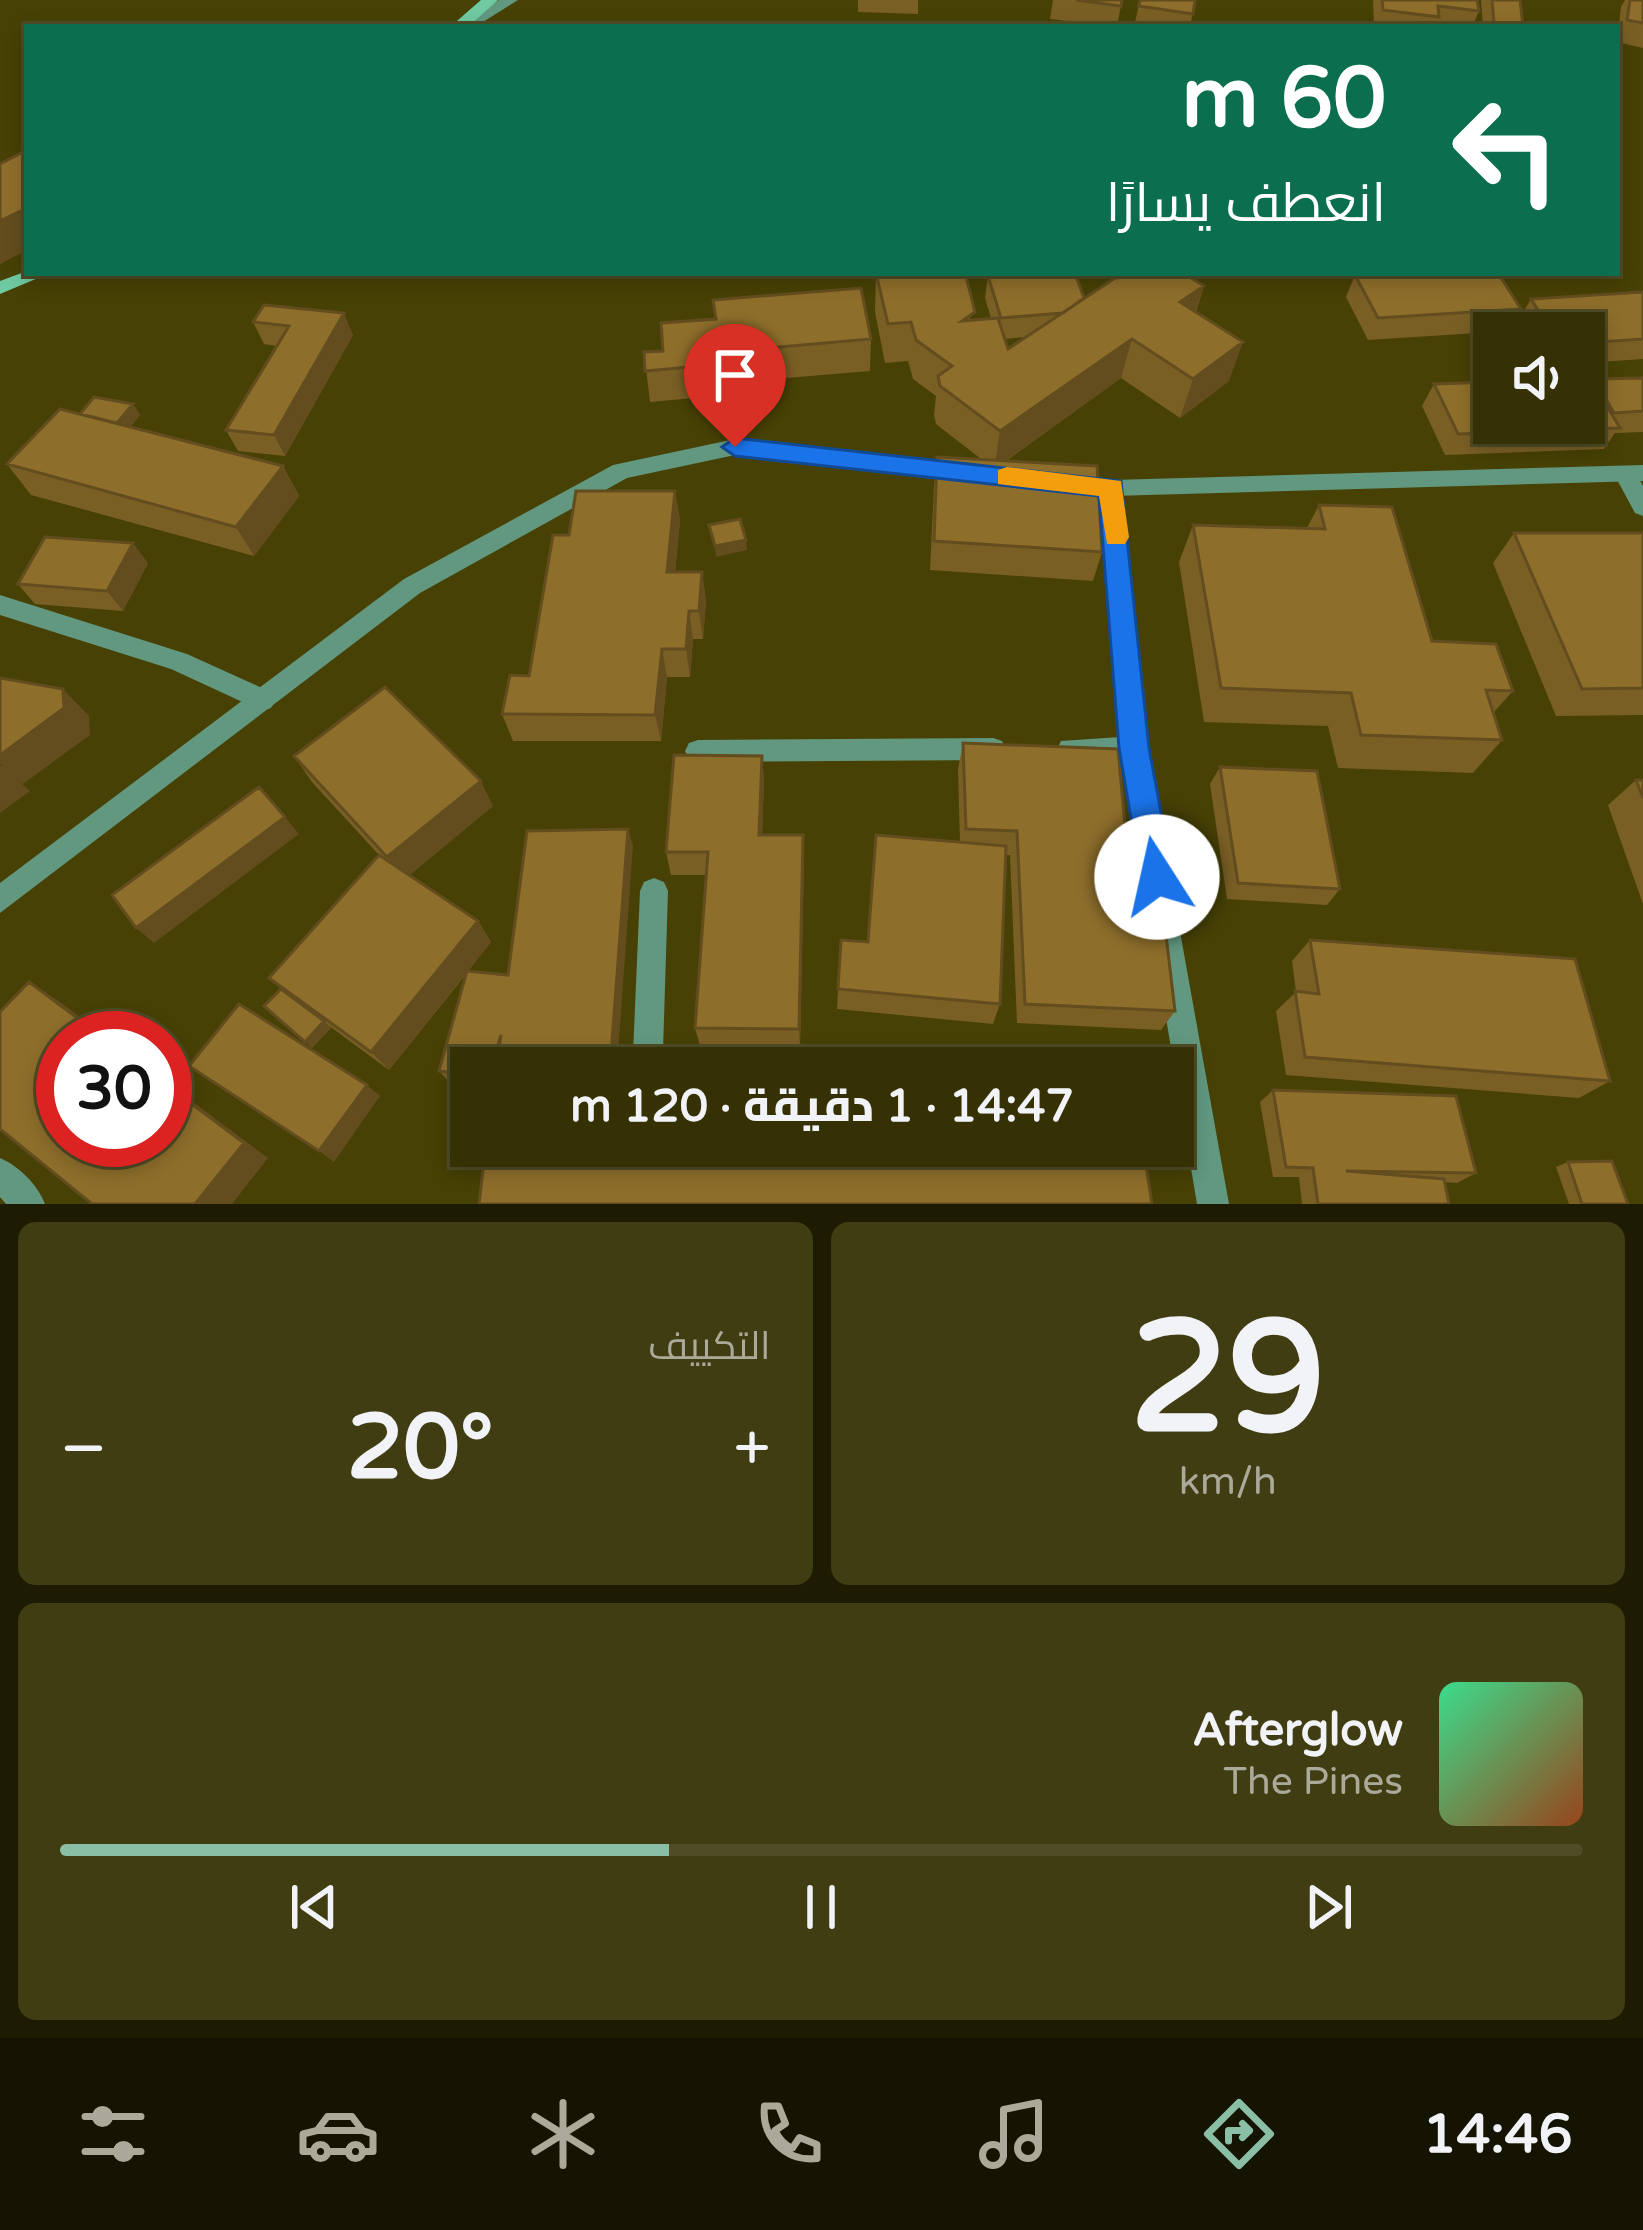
<!DOCTYPE html>
<html lang="ar">
<head>
<meta charset="utf-8">
<style>
	body { margin:0; font-family:"Varela Round",Cairo,sans-serif; background:#403d13; color:#f1f3f6; direction:rtl; height:100vh; display:flex; flex-direction:column; font-size:45px; white-space:nowrap }
	* { box-sizing:border-box; margin:0 }
	p { font-size:39px; color:#aaa99a }
	.icon { flex:none; width:66px; height:66px; fill:none; stroke:currentColor; stroke-width:2; stroke-linecap:round; stroke-linejoin:round }
	.map { position:relative; height:1204px; overflow:hidden; direction:ltr }
	.details { display:flex; flex-direction:column; gap:18px; padding:18px; background:#1d1b02; flex:1 }
	.details>* { flex:none }
	.top-card { position:absolute; left:24px; top:24px; width:1596px; height:252px; border-radius:0px; box-shadow:0 6px 18px #0003,0 0 0 3px #4f4c26; direction:rtl; background:#0b6e4f; color:#fff; overflow:hidden }
	.tools { position:absolute; left:1473px; top:312px; display:grid; gap:24px }
	.tools a { display:grid; place-items:center; width:132px; height:132px; border-radius:0px; background:#353104; box-shadow:0 6px 18px #0003,0 0 0 3px #4f4c26; font-size:60px }
	.speed { position:absolute; left:36px; top:1011px; display:flex; gap:24px; font-size:60px; font-weight:700; text-align:center }
	.speed>* { display:grid; place-content:center; width:156px; height:156px; border-radius:50%; background:#353104; box-shadow:0 6px 18px #0003,0 0 0 3px #4f4c26; line-height:1 }
	.speed .limit { border:18px solid #d22; background:#fff; color:#111 }
	.pin { position:absolute; display:grid; place-items:center; width:102px; height:102px; color:#fff; margin:-123px -51px; border-radius:50% 50% 50% 0; rotate:-45deg; box-shadow:0 0 12px #0007 }
	.pin .icon { rotate:45deg }
	.me { position:absolute; width:132px; margin:-66px; rotate:350deg; stroke-linejoin:round; filter:drop-shadow(0 0 9px #0008) }
	.turn { display:flex; align-items:center; gap:42px; height:252px; padding:0 36px; font-size:54px }
	.turn .icon { width:156px; height:156px; stroke-width:2.5 }
	.turn b { display:block; font-size:84px; line-height:102px }
	.big { font-size:90px; font-weight:800; line-height:1.1 }
	.details .card { flex:1; display:flex; flex-direction:column; justify-content:center; gap:18px; min-width:0; padding:0 42px; border-radius:18px; background:#403d13 }
	.details .dial { align-items:center; gap:0 }
	.dial b { font-size:156px; line-height:1 }
	.song { display:flex; align-items:center; gap:36px }
	.cover { width:144px; height:144px; border-radius:18px; background:linear-gradient(135deg,hsl(150 70% 55%),hsl(20 70% 35%)) }
	.played { height:12px; border-radius:6px; background:linear-gradient(90deg,#8abfa5 40%,#4f4c26 40%) }
	.keys { display:flex; justify-content:space-around; direction:ltr }
	.heat { display:flex; justify-content:space-between; align-items:center; font-size:66px; direction:ltr }
	.details .tiles { flex:1; display:grid; gap:18px; grid-template-columns:1fr 1fr }
	.card:last-child { grid-column:span 2 }
	.trip { position:absolute; left:450px; top:1047px; width:744px; height:120px; border-radius:0px; background:#353104; box-shadow:0 6px 18px #0003,0 0 0 3px #4f4c26; font-weight:800; line-height:120px; text-align:center; direction:rtl }
	.tab-bar { display:flex; height:192px; justify-content:space-around; align-items:center; background:#151402; color:#aaa99a }
	.tab-bar .icon { width:84px; height:84px }
	.tab-bar .current { color:#8abfa5 }
	.tab-bar b { font-size:54px; color:#f1f3f6 }
	.map>svg:first-child { display:block }
	.lines { fill:none; stroke-linecap:round; stroke-linejoin:round }
	.minor { fill:#61987f; fill-rule:evenodd }
	.tertiary { fill:#61987f; fill-rule:evenodd }
	.secondary { fill:#6fc9a1; fill-rule:evenodd }
	.wall { fill:#7a5f25; fill-rule:evenodd }
	.shaded-wall { fill:#634d1e }
	.building { fill:#8e6e2b; stroke:#634d1e; stroke-width:3 }
	.route { fill:#1a73e8; stroke:#114b97; stroke-width:3 }
	.slow { fill:#f59e0b }
</style>
</head>
<body>
<div class="map">
<svg width="1643" height="1204" viewBox="0 0 1643 1204">
	<rect width="100%" height="100%" fill="#474105"/>
	<g class="lines">
		<!-- minor -->
		<path class="minor" d="M499,0H518L475,27H456Z
			M1625,466L1633,468L1643,486V516L1635,513L1614,474Z
			M1112,480L1123,488L1147,748L1229,1204H1197L1123,760L1061,757L1057,749L1061,741L1120,737L1101,488Z
			M0,595L187,654L271,692L275,700L271,708L262,711L171,669L0,615Z
			M993,738L1002,741L1006,749L1002,757L993,760L698,762L689,759L685,751L689,743L698,740Z
			M654,878L664,882L668,891L663,1051L671,1068H639L633,1054L640,891L644,882Z"/>
		<!-- tertiary -->
		<path class="tertiary" d="M735,439L964,464L975,472L964,480L735,455L627,478L420,593L0,913V883L404,579L613,465Z
			M1643,465V481L1112,496L1070,491L1059,483L1070,475L1112,480Z
			M0,1158C19,1166 38,1185 45,1204H6L0,1197Z"/>
		<!-- secondary -->
		<path class="secondary" d="M481,0H498L468,27H450Z
			M27,271L50,273L0,294V281Z"/>
	</g>
	<!-- wall -->
	<path class="wall" d="M858,0H918V14L858,12Z
		M1053,0H1122L1117,27L1050,19Z
		M1140,0H1195L1190,27H1134Z
		M1373,0H1477L1479,11L1472,27H1374Z
		M1481,0H1520L1523,26L1483,27Z
		M1625,0H1643V48L1617,42L1621,7Z
		M876,273L974,320L991,318L985,298L988,276L1084,298L1204,286L1196,312L1229,381L1180,418L1121,378L1006,461L1102,552L1093,581L930,570L934,487L937,457L981,459L936,424L934,415L936,396L913,379L908,361L885,363L875,312ZM1025,337L1008,349L1004,339Z
		M1355,275L1521,309L1508,331L1368,340L1346,297Z
		M1643,292V359L1584,363V333H1525L1518,321L1531,299Z
		M253,322L353,335L285,456L238,451L226,430L277,346L264,344Z
		M871,339L870,371L725,383L726,395L650,402L644,352Z
		M1643,378V432L1615,433L1604,449L1445,455L1422,406L1434,384L1592,382L1594,379Z
		M133,404L140,415L130,427L283,466L299,496L254,556L31,495L7,464L80,414Z
		M675,491L680,521L675,572H702L706,601L703,639H693L690,677H667L661,741H513L502,714L529,676L569,535Z
		M1319,505L1432,641L1513,691L1493,713L1502,740L1473,773L1338,768L1328,726L1204,722L1179,562L1193,525L1307,528Z
		M1514,533H1643V715L1556,716L1493,563Z
		M148,563L123,611L35,604L18,584Z
		M963,743L1125,825L1175,1011L1161,1030L1017,1023L1010,855H1005L1000,1004L993,1024L837,1009L838,989L960,842L958,769Z
		M294,756L493,806L409,875L478,921L491,942L468,971L508,975L633,846L471,1068V1086L450,1083L439,1071L467,973L389,1070L328,1025L331,1028L312,1048L264,1006L283,991L269,978L380,856L312,782Z
		M762,756L764,781L762,835L804,859L800,1047L700,1046L695,1028L707,875H671L666,852Z
		M1220,767L1340,889L1327,905L1227,899L1210,784Z
		M1636,780H1643V904L1608,805Z
		M1310,940L1610,1081L1579,1098L1286,1075L1276,1011L1296,992L1292,961Z
		M1273,1090L1476,1173L1457,1183L1444,1182L1449,1204H1302L1299,1177H1273L1260,1102Z
		M1568,1162L1628,1204H1569L1556,1167Z"/>
	<!-- shaded-wall -->
	<path class="shaded-wall" d="M27,208V250L0,264V221Z
		M1204,286L1191,325L1180,302Z
		M344,313L353,335L285,456L274,435Z
		M1132,339L1121,378L994,469L1000,431Z
		M1243,342L1229,381L1180,418L1193,379Z
		M133,404L140,415L114,447L107,436Z
		M283,466L299,496L254,556L236,527Z
		M675,491L680,521L672,601L667,572Z
		M746,540L747,550L716,557L715,546Z
		M133,543L148,563L123,611L107,591Z
		M702,572L706,601L703,639L699,611Z
		M689,611L693,639L690,677L686,649Z
		M662,649L667,677L661,741L655,715Z
		M63,689L89,716L90,735L23,784L0,764V755Z
		M762,756L764,781L761,858L759,835Z
		M2,765L30,791L0,813V766Z
		M481,781L493,806L403,881L387,857Z
		M285,817L299,834L154,943L136,928Z
		M628,829L633,846L617,1068H610Z
		M803,835L804,859L800,1047L799,1029Z
		M478,921L491,942L389,1070L371,1052Z
		M29,982L60,1002L108,1038H104Z
		M324,1021L331,1028L312,1048L305,1042Z
		M165,1081L268,1158L232,1204H195Z
		M367,1085L380,1096L334,1162L319,1151Z"/>
	<!-- building -->
	<path class="building" d="M1076,0H1122L1121,6Z
		M1140,0H1195L1193,14L1139,6Z
		M1382,0H1477L1479,11L1438,6L1439,17L1383,10Z
		M1492,0H1520L1523,26L1494,23Z
		M1630,0H1643V23L1627,20Z
		M27,150V208L0,221V164Z
		M876,273H965L975,312L962,321L998,318L1008,349L1115,278L1149,275L1152,273H1183L1204,286L1180,302L1243,342L1193,379L1132,339L1000,431L940,386L938,376L952,366L916,340L911,322L888,324Z
		M1024,273H1075L1084,298L1063,313L1001,318L988,276Z
		M1389,273H1498L1521,309L1378,318L1355,275Z
		M861,288L871,339L722,352L723,364L645,371L644,352L663,351L661,323L716,319L713,300Z
		M1643,292V339L1584,343V333H1553L1531,299Z
		M264,305L344,313L274,435L226,430L289,326L253,322Z
		M1584,378H1590L1620,428L1458,434L1434,384L1494,382V423H1584Z
		M1643,378V411L1614,413L1594,379Z
		M94,397L133,404L117,423L80,414Z
		M60,409L283,466L236,527L7,464Z
		M937,457L1097,466L1102,552L934,541Z
		M576,491H675L667,572H702L699,611H689L686,649H662L655,715L502,714L510,675L529,676L553,535H569Z
		M1319,505L1392,507L1432,641L1496,644L1513,691L1486,690L1502,740L1361,735L1351,693L1221,688L1193,525L1325,529Z
		M740,519L746,540L715,546L709,525Z
		M1514,533H1643V688L1582,689Z
		M45,537L133,543L107,591L18,584Z
		M0,678L63,689L64,708L0,755Z
		M385,687L481,781L387,857L294,756Z
		M963,743L1118,749L1125,825L1153,826L1175,1011L1025,1004L1017,831L966,829Z
		M674,755L762,756L759,835H803L799,1029L695,1028L708,852H666Z
		M1220,767L1317,771L1340,889L1238,883Z
		M1636,780H1643V798Z
		M259,787L285,817L136,928L112,895Z
		M628,829L610,1068H496L501,1035L491,1068H471V1075L439,1071L467,971L508,975L527,831Z
		M876,835L1006,846L1000,1004L838,989L841,940L868,942Z
		M379,855L478,921L371,1052L269,978Z
		M1310,940L1575,959L1610,1081L1305,1057L1295,991L1319,994Z
		M29,982L104,1038H63V1140H165V1084L244,1143L195,1204H92L0,1129V1012Z
		M281,989L324,1021L305,1042L264,1006Z
		M239,1004L367,1085L319,1151L189,1066Z
		M1273,1090L1456,1096L1476,1173L1346,1171L1444,1179L1449,1204H1318L1313,1168L1286,1167Z
		M486,1146H1143L1152,1204H479Z
		M1612,1161L1628,1204H1582L1568,1162Z"/>
	<!-- route -->
	<path class="route" d="M735,438L1121,481L1149,748L1173,877L1168,888L1157,892L1146,888L1141,877L1119,748L1099,496L735,456L722,447Z"/>
	<!-- slow -->
	<path class="slow" d="M1007,467L1121,481L1129,537L1125,544H1107L1099,496L998,484V470Z"/>
</svg>
<div class="tools">
<a><svg class="icon" aria-label="sound" viewBox="0 0 24 24"><path d="M4 9h4l5-4v14l-5-4H4zM17 9q2 3 0 6"/></svg></a>
</div>
<div class="speed"><div class="limit">30</div></div>
<div class="pin" style="left:735px;top:447px;background:#d93025"><svg class="icon" aria-label="arrive" viewBox="0 0 24 24"><path d="M6 21V4h12l-3 4 3 4H6"/></svg></div>
<svg class="me" style="left:1157px;top:877px" viewBox="-20 -20 40 40"><circle r="19" fill="#fff"/><path d="M0-13L10 11 0 6-10 11z" fill="#1a73e8"/></svg>
<div class="trip">14:47 · 1 دقيقة · 120 m</div>
<div class="top-card">
<div class="turn"><svg class="icon" aria-label="left" viewBox="0 0 24 24"><path d="M17 20v-9H6M10 6l-5 5 5 5"/></svg><div><b>60 m</b>انعطف يسارًا</div></div>
</div>
</div>
<section class="details">
<div class="tiles">
<div class="card dial"><b>29</b><p>km/h</p></div>
<div class="card"><p>التكييف</p>
<div class="heat"><a>−</a><b class="big">20°</b><a>+</a></div>
</div>
<div class="card">
<div class="song"><i class="cover"></i><div><b>Afterglow</b><p>The Pines</p></div></div>
<div class="played"></div>
<div class="keys"><svg class="icon" aria-label="previous" viewBox="0 0 24 24"><path d="M18 5L8 12l10 7zM5 5v14"/></svg><svg class="icon" aria-label="pause" viewBox="0 0 24 24"><path d="M8 5v14M16 5v14"/></svg><svg class="icon" aria-label="next" viewBox="0 0 24 24"><path d="M6 5l10 7-10 7zM19 5v14"/></svg></div>
</div>
</div>
</section>
<nav class="tab-bar">
<b>14:46</b>
<svg class="icon current" aria-label="directions" viewBox="0 0 24 24"><path d="M12 3l9 9-9 9-9-9zM9 14v-3h6M13 9l2 2-2 2"/></svg>
<svg class="icon" aria-label="music" viewBox="0 0 24 24"><path d="M9 18V5l10-2v13"/><circle cx="6" cy="18" r="3"/><circle cx="16" cy="16" r="3"/></svg>
<svg class="icon" aria-label="phone" viewBox="0 0 24 24"><path d="M5 4h4l2 5-3 2q2 4 5 5l2-3 5 2v4C11 20 4 13 5 4z"/></svg>
<svg class="icon" aria-label="climate" viewBox="0 0 24 24"><path d="M12 3v18M4 7l16 10M4 17L20 7"/></svg>
<svg class="icon" aria-label="car" viewBox="0 0 24 24"><path d="M5 17H2v-5l4-1 3-4h7l3 4 3 1v5h-3M9 17h6M6 11h13"/><circle cx="7" cy="17" r="2"/><circle cx="17" cy="17" r="2"/></svg>
<svg class="icon" aria-label="filters" viewBox="0 0 24 24"><path d="M4 7h16M4 17h16"/><circle cx="9" cy="7" r="2"/><circle cx="15" cy="17" r="2"/></svg>
</nav>
</body>
</html>
